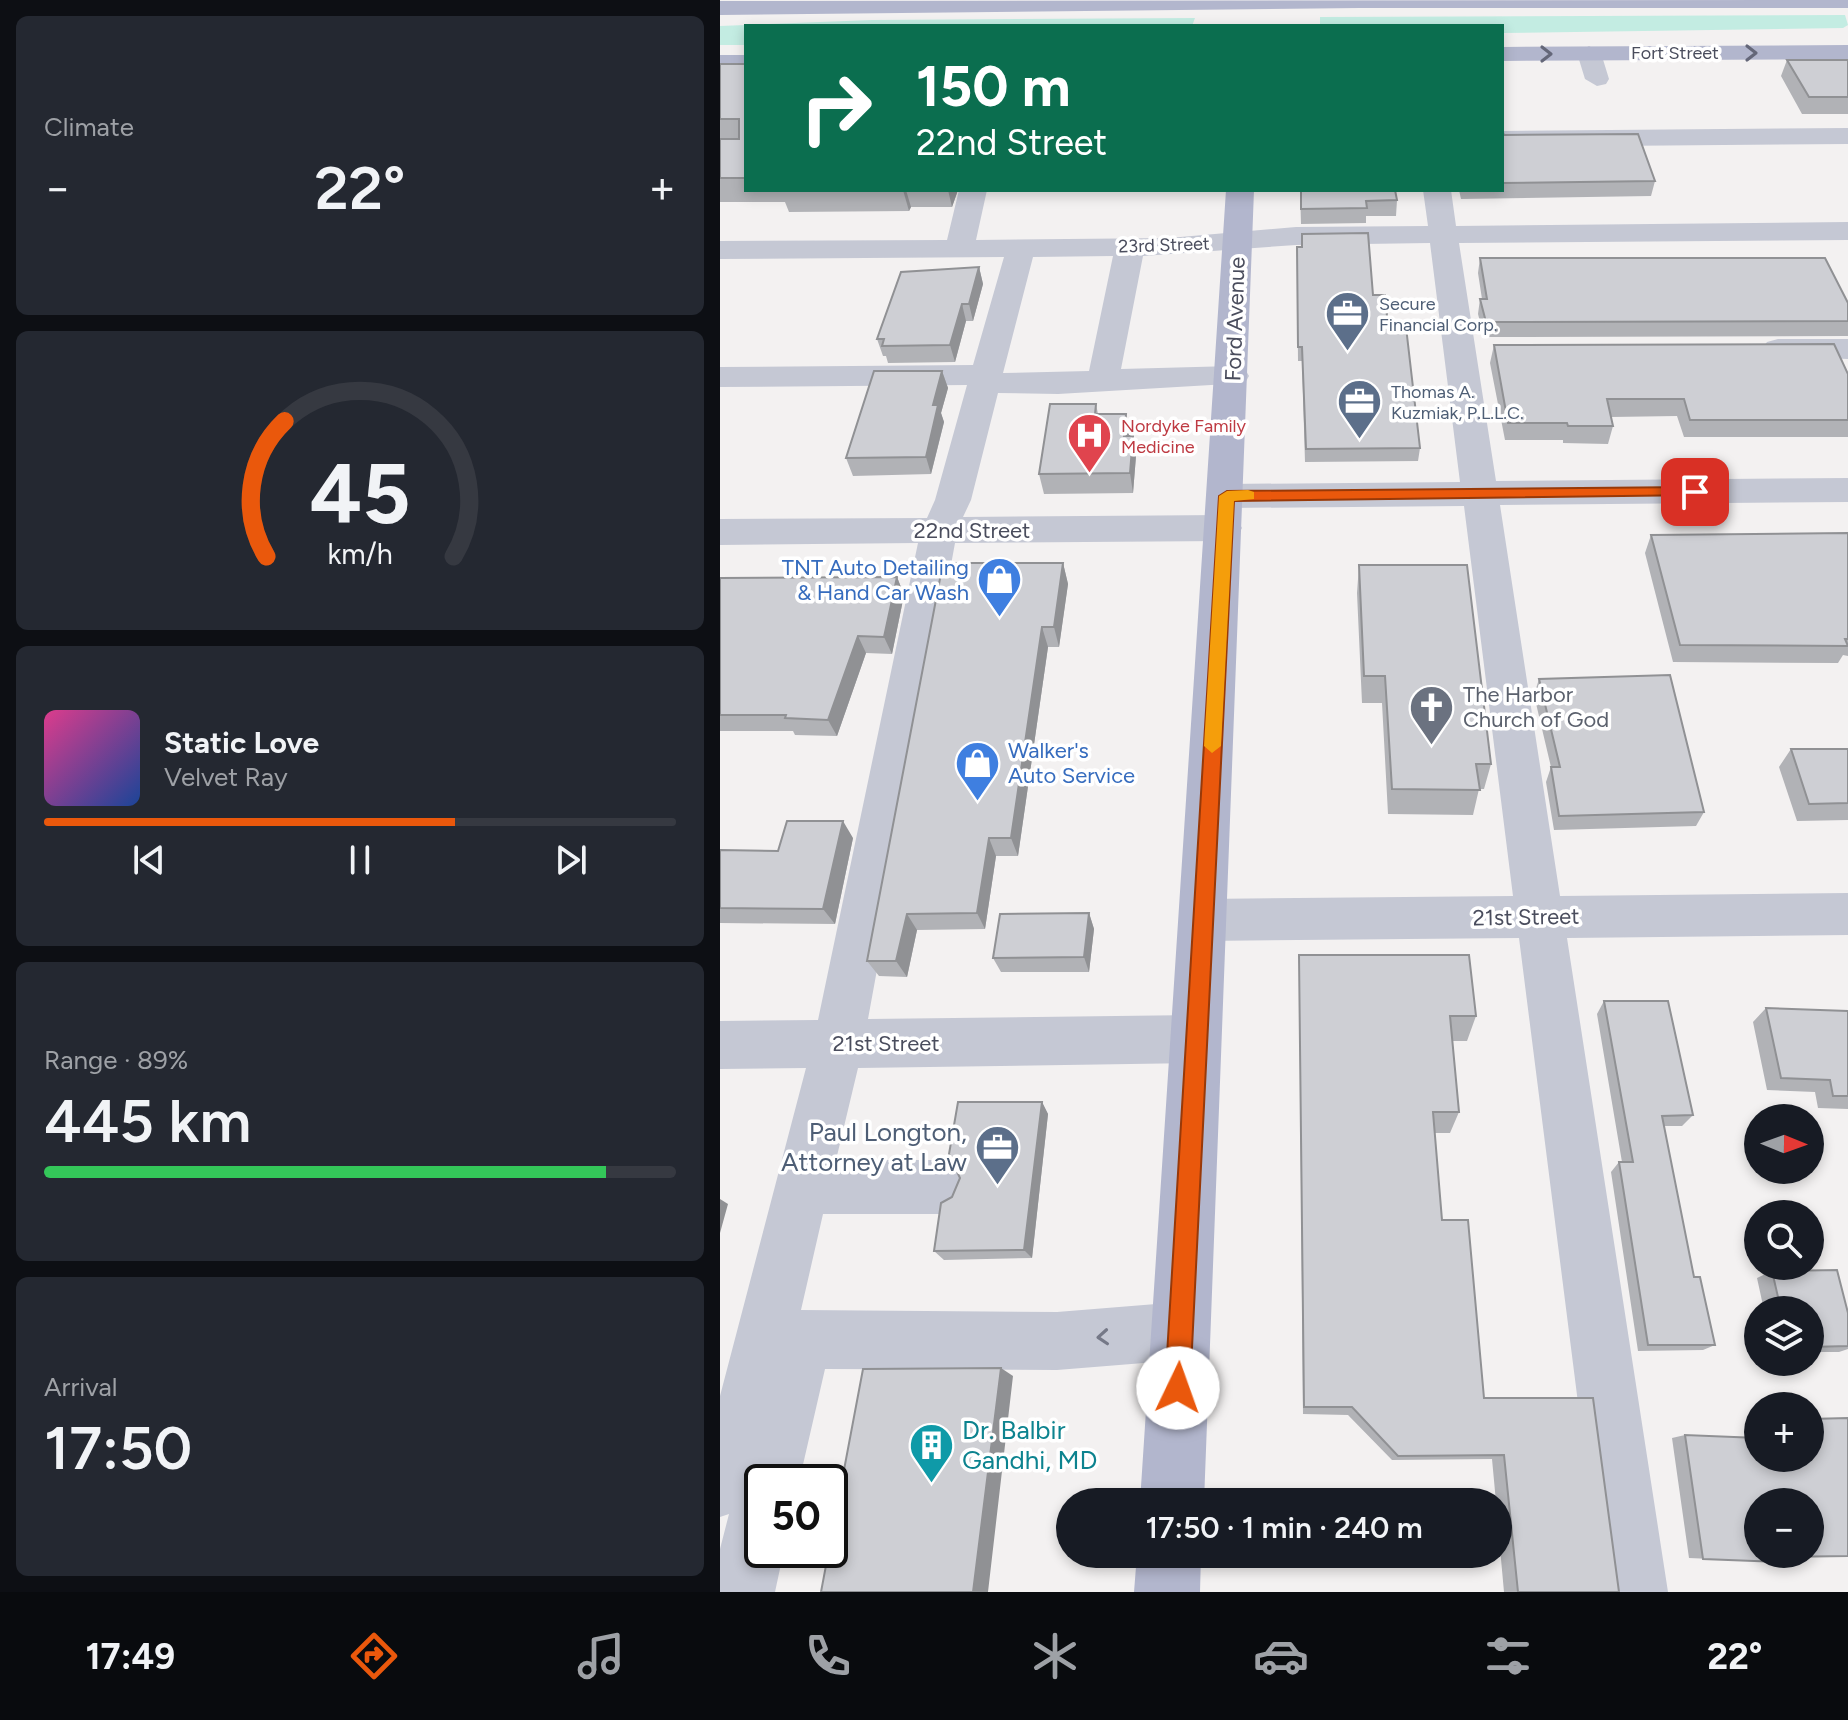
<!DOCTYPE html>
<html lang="en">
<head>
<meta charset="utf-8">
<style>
	body { margin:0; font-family:Figtree,sans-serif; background:#242831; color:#f1f3f6; height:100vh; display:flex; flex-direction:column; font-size:30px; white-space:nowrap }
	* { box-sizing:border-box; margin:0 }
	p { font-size:26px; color:#9ea1a6 }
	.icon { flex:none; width:44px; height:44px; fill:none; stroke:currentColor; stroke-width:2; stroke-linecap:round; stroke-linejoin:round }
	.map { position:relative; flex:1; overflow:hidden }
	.sheet { display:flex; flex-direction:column; gap:16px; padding:16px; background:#0d0f14; width:720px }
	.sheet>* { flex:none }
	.hud { position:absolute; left:24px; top:24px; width:760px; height:168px; border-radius:0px; box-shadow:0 4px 12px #0003; background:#0b6e4f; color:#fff; overflow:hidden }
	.needle { width:52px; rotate:91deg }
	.controls { position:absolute; left:1024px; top:1104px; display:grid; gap:16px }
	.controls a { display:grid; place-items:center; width:80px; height:80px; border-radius:50%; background:#171b24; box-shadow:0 4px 12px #0003; font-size:40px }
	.speed { position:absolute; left:24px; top:1464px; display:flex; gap:16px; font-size:40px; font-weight:700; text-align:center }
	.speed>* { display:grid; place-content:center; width:104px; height:104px; border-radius:50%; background:#171b24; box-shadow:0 4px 12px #0003; line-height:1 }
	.speed .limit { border:4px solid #111; border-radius:12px; background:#fff; color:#111 }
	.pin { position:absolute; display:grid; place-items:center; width:68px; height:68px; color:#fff; margin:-34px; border-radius:16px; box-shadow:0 4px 12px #0006 }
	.me { position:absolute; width:88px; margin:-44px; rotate:3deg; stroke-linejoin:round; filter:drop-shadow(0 0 6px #0008) }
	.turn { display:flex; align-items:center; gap:28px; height:168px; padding:0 40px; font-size:36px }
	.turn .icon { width:104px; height:104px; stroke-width:2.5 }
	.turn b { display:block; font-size:56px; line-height:68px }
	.big { font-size:60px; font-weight:600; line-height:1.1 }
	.sheet .tile { flex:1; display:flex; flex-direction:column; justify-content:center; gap:12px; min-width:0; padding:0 28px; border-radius:12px; background:#242831 }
	.sheet .dial { align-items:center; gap:0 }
	.dial svg { height:208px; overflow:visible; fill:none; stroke:#363941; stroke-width:7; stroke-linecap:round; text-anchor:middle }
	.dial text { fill:#f1f3f6; stroke:none }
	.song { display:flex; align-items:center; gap:24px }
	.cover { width:96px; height:96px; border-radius:12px; background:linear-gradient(135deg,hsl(330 70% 55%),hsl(220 70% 35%)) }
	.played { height:8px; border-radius:4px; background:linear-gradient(90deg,#ea580c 65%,#363941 65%) }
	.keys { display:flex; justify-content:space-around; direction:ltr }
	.heat { display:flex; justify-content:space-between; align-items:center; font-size:44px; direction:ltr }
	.charge { height:12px; border-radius:6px; background:linear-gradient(90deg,#34c759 89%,#363941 0) }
	.trip { position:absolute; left:336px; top:1488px; width:456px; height:80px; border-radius:40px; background:#171b24; box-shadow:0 4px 12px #0003; font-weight:600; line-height:80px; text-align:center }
	.dock { display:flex; height:128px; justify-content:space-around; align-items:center; background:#090b0e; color:#9ea1a6 }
	.dock .icon { width:56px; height:56px }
	.dock .current { color:#ea580c }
	.dock b { font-size:36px; color:#f1f3f6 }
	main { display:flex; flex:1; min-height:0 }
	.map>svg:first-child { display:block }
	.green { fill:#c3ece2 }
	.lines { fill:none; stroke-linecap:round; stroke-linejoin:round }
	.minor { fill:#c5c8d4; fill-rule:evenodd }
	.major { fill:#b2b6cd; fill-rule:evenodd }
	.wall { fill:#b1b2b6 }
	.shaded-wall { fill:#909194 }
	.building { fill:#cecfd4; stroke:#909194; stroke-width:2; fill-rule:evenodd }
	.oneway { stroke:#646779 }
	.oneway2 { stroke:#757887 }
	.route { fill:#ea580c; stroke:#983908; stroke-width:2 }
	.slow { fill:#f59e0b }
	.labels { text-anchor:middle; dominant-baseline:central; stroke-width:7; stroke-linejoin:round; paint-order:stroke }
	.far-street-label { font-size:18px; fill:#4a4d5d; stroke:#fff }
	.far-service-label { font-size:18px; fill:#4e5e75; stroke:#fff; text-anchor:start }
	.far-health-label { font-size:18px; fill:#be3a42; stroke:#fff; text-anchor:start }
	.street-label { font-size:22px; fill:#4a4d5d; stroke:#fff }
	.shop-label { font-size:22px; fill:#366cbe; stroke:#fff; text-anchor:end }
	.worship-label { font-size:22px; fill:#5b616d; stroke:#fff; text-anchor:start }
	.near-service-label { font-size:26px; fill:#4e5e75; stroke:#fff; text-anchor:end }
	.near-culture-label { font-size:26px; fill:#0d838f; stroke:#fff; text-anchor:start }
</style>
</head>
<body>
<main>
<section class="sheet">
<div class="tile"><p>Climate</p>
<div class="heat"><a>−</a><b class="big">22°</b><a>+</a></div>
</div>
<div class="tile dial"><svg viewBox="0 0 100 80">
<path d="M14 69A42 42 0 1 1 86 69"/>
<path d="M14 69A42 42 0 0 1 21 17" stroke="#ea580c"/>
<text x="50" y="56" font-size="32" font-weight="700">45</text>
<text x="50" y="72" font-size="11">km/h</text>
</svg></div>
<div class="tile">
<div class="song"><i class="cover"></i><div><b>Static Love</b><p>Velvet Ray</p></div></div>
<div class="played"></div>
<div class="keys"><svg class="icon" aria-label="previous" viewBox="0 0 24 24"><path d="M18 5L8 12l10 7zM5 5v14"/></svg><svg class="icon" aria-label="pause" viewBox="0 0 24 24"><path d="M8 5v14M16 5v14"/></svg><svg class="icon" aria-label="next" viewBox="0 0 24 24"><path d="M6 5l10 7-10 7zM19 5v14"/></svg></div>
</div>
<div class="tile"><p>Range · 89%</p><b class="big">445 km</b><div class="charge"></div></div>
<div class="tile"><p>Arrival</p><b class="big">17:50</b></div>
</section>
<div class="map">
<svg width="1128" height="1592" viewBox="0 0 1128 1592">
	<rect width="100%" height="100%" fill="#f3f1f1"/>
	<!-- green -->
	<path class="green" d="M1125,15L1128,25L1123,28L782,33V26H595L600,24V17Z
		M475,18L472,26H26V45H0V26L152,20Z"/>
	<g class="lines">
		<!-- minor -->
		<path class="minor" d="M869,46L881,53L889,79L886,84L877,86L865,79L857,53Z
			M1128,128V144L782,147V131Z
			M239,190H267L256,240L449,238L576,227L708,226L703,190H731L736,226L1128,222V240L739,243L776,481L1128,478V502L780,505L840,896L1128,893V935L847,938L948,1592H882L799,938L483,941L466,935L459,920L466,905L483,899L793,896L744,506L507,508L494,505L489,496L494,487L507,484L740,482L710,243L576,245L423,256L401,369L513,366L525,369L529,376L525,383L338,394L278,393L251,500L243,517L504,515L517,519L522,528L517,537L504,541L235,543L148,1019L476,1015L494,1022L501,1039L494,1056L476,1063L138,1068L116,1160H220L239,1168L247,1187L239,1206L220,1214H103L81,1310L337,1312L461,1302L482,1310L490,1331L482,1352L461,1360L337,1370L105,1369L79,1482H42V1550H64L55,1592H0V1549L9,1514L0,1517V1396L86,1068L0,1069V1021L98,1020L198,543L0,545V519L207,518L215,500L247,385L0,387V367L253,365L284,257L0,259V241L227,240ZM393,256L369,371L283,373L313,257Z
			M1058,339H1128V359L1047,356L1042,349L1047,342Z"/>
		<!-- major -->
		<path class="major" d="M1128,0V8H639L0,15V1Z
			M1128,45V59L782,61V47Z
			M0,55H26V69H0Z
			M506,190H534L484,1502H420Z
			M417,1554H481L480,1592H414Z"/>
	</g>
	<!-- wall -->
	<path class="wall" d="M1067,60H1128V114H1082L1061,76Z
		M0,64H26V190H238L232,207H191L189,211L69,212L65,202H0Z
		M782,130L784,135L935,181L931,196L741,199L739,190H782Z
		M580,190H675L677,200L676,216H646V223L581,224Z
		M577,247L653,295L668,327L700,448L698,461L585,462L582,361H578Z
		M760,258L1128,303V336L764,337L758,314L760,299H762L758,273Z
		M259,267L263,284L253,321H246L235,362L168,363L166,356H163L157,339Z
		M774,345L1128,374V437H964L957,416L891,417L893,426L888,444L843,443V440H785L770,363Z
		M222,371L228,388L221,413L224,422L211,474L133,476L126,458Z
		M376,404L378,414L409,436L416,456L413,493L324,494L319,474Z
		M1128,533V656L1123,655L1118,663L953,662L925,553L931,535Z
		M343,563L348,584L339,647H328L298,856H276L265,929L197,930L187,977L159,976L147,961Z
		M639,565L771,764L764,789H759L753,815L668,814L662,703H642L637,593Z
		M177,577L184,595L172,654L146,653L117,736L75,735L73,731H0V578Z
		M819,679L984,812L976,826L834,830L826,782L831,767L814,695Z
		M1071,749H1128V820L1077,821L1059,767Z
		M133,838L115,924L0,923V850L58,851Z
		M369,913L374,929L369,972H281L273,958Z
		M579,955L756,1016L747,1041H732L739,1112L730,1133H714L722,1220L764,1398L899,1592H784L778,1526V1502H776L772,1459L672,1460L628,1415L583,1414Z
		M884,1001L973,1115L962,1126H944L974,1277L995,1345L983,1350L918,1351L891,1172L899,1162H902L877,1014Z
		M1046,1008L1128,1011V1109L1098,1108L1095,1092L1047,1090L1033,1022Z
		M322,1102L328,1114L312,1258L224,1260L214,1251L232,1197Z
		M1052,1271L1128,1313V1349L1119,1352H1090V1310H1044L1037,1278Z
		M965,1435L1059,1557L1060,1562L969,1558L952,1438Z"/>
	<!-- shaded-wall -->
	<path class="shaded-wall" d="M183,190H186L191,207L189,211Z
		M228,190H238L232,207Z
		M259,267L263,284L253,321L249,304Z
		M242,304L246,321L235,362L230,345Z
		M222,371L228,388L221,413L224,422L211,474L206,457L213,405Z
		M406,414L409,434L407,456L404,436Z
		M413,436L416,456L413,493L410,473Z
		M343,563L348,584L339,647L334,627Z
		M177,577L184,595L172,654L164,637Z
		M322,627L328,647L298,856L291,838Z
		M138,636L146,653L117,736L108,720Z
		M123,821L133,838L115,924L103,909Z
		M269,838L276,856L265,929L257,913Z
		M369,913L374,929L369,972L364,957Z
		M187,914L197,930L187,977L176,961Z
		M322,1102L328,1114L312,1258L304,1250Z
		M0,1199L8,1204L0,1233Z
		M281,1368L293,1376L268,1592H253Z"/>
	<!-- building -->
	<path class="building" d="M1067,60H1128V97H1089Z
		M0,64H26V178H0V139H19V119H0Z
		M782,130L784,135L918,134L935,181L782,183Z
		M581,190H675L677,200L646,201L647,208L581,209Z
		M648,233L653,295H665L668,327H686L700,448L586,449L582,347H578L577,247H582V234Z
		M760,258H1105L1128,303V321L766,322L760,299H767Z
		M259,267L249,304H242L230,345L162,346L164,339H157L181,272Z
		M1114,344L1128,374V420H970L964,399H887L893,426H848L847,423H788L774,345Z
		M154,371H222L213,405H218L206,457L126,458Z
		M330,404H376L375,414H406L404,436H413L410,473L319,474Z
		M1128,533V639H1125L1128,646L960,645L931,535Z
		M223,563H343L334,627H322L291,838H269L257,913L187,914L176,961H147Z
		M639,565H747L771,764H756L760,790L672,789L665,676H644Z
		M177,577L164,637L138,636L108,720L65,718L66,715H0V578Z
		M950,675L984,812L839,816L831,767H840L819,679Z
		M1071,749H1128V803L1089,804Z
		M67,821H123L103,909L0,908V850L58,851Z
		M369,913L364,957L273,958L280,914Z
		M579,955H749L756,1016H730L739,1112H713L722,1220H748L764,1398H873L899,1592H798L784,1455L678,1456L632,1407H584Z
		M884,1001H948L973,1115L942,1116L974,1277H980L995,1345H928L899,1162H913Z
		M1046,1008L1128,1011V1096H1113L1110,1080L1061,1078Z
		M238,1102H322L304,1250L214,1251L221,1203L232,1197L240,1178L229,1154Z
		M1117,1270L1128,1313V1346L1090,1347V1310H1061L1052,1271Z
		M281,1368L253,1592H101L143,1369Z
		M1128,1418V1556L1059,1557L1060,1562L983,1559L965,1435L1038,1438V1458H1090V1419ZM1038,1502H1090V1554H1038Z"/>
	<!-- one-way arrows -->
	<defs><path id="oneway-chevron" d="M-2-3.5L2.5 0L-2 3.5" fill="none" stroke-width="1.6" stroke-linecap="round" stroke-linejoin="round" transform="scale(2)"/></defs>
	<g class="oneway">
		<use href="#oneway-chevron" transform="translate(1031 53)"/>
		<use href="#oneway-chevron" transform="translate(826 54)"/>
	</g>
	<use class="oneway2" href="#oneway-chevron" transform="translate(383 1337) rotate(176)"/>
	<!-- route -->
	<path class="route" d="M975,487L982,492L980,495L514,501L470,1388L467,1397L458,1401L449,1397L445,1388L499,496L507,491Z"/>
	<!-- slow -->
	<path class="slow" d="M528,490L534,492V499L514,501L501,746L492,753L484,746L499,496L507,491Z"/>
	<!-- icons -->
	<defs>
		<symbol id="office-pin" viewBox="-11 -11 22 30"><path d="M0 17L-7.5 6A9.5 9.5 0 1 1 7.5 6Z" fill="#5c6f8a" stroke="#fff"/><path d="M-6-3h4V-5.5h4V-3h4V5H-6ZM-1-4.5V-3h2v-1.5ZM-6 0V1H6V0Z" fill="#fff"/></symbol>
		<symbol id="hospital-pin" viewBox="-11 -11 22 30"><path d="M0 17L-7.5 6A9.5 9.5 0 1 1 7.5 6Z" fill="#e0444e" stroke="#fff"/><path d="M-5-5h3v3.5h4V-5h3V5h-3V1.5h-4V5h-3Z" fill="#fff"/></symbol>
		<symbol id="shop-pin" viewBox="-11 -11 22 30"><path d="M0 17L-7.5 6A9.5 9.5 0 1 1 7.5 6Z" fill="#3f7fe0" stroke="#fff"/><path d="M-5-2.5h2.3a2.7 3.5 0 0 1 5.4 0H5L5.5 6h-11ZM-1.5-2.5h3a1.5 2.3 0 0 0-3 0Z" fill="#fff"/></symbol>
		<symbol id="church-pin" viewBox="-11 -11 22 30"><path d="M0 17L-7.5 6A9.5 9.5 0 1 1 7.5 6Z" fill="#6b7280" stroke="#fff"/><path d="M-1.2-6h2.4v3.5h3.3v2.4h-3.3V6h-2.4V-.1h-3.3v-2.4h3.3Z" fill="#fff"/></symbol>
		<symbol id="building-pin" viewBox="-11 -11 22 30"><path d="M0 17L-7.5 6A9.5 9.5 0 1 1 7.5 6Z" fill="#0f9aa8" stroke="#fff"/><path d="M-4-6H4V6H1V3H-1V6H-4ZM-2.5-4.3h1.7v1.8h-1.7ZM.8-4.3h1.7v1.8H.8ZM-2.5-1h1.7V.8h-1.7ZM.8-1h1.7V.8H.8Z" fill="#fff"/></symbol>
	</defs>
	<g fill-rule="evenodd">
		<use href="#office-pin" x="602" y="288" width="51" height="69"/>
		<use href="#office-pin" x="614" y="376" width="51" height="69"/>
		<use href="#hospital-pin" x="344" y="410" width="51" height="69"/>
		<use href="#shop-pin" x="254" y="554" width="51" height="69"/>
		<use href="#church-pin" x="686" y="682" width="51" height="69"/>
		<use href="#shop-pin" x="232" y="738" width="51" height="69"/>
		<use href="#office-pin" x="252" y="1122" width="51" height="69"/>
		<use href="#building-pin" x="186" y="1420" width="51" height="69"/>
	</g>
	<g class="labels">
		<!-- far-street labels -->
		<g class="far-street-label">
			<text x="955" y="53">Fort Street</text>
			<text transform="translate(444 245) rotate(-2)">23rd Street</text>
		</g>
		<!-- far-service labels -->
		<g class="far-service-label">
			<text x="659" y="304">Secure<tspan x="659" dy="21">Financial Corp.</tspan></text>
			<text x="671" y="392">Thomas A.<tspan x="671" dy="21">Kuzmiak, P.L.L.C.</tspan></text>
		</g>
		<!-- far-health labels -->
		<g class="far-health-label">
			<text x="401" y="426">Nordyke Family<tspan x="401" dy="21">Medicine</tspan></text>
		</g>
		<!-- street labels -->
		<g class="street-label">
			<text transform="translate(515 319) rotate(-88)">Ford Avenue</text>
			<text x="252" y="530">22nd Street</text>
			<text transform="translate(806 917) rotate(-1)">21st Street</text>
			<text x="166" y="1043">21st Street</text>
		</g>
		<!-- shop labels -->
		<g class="shop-label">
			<text x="249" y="567">TNT Auto Detailing<tspan x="249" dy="25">&amp; Hand Car Wash</tspan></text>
			<text x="288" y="750" text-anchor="start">Walker's<tspan x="288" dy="25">Auto Service</tspan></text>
		</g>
		<!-- worship labels -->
		<g class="worship-label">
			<text x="743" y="694">The Harbor<tspan x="743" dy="25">Church of God</tspan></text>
		</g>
		<!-- near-service labels -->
		<g class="near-service-label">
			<text x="247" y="1132">Paul Longton,<tspan x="247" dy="30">Attorney at Law</tspan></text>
		</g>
		<!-- near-culture labels -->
		<g class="near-culture-label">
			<text x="242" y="1430">Dr. Balbir<tspan x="242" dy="30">Gandhi, MD</tspan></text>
		</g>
	</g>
</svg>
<div class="controls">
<a><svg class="needle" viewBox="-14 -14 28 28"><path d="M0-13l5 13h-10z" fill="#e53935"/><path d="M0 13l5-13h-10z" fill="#9ea1a6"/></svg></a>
<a><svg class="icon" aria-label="search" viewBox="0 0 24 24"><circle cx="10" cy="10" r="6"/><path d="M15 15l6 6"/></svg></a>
<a><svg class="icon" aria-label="layers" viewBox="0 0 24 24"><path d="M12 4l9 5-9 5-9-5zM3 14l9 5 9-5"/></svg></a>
<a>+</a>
<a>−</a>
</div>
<div class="speed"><div class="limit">50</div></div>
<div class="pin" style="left:975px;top:492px;background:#d93025"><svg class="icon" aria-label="arrive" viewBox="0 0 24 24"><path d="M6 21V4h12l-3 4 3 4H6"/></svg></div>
<svg class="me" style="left:458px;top:1388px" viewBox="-20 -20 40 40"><circle r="19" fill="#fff"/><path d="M0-13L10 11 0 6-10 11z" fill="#ea580c"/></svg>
<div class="trip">17:50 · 1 min · 240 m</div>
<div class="hud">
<div class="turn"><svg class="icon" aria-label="right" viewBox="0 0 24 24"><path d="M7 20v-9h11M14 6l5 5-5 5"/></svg><div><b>150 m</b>22nd Street</div></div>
</div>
</div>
</main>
<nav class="dock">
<b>17:49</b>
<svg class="icon current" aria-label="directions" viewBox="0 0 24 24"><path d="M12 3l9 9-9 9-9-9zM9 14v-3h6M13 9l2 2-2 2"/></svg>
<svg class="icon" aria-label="music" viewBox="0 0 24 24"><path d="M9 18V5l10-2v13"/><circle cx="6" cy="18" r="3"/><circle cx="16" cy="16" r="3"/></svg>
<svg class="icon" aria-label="phone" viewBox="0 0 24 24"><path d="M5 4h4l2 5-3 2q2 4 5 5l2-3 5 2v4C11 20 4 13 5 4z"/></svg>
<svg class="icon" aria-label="climate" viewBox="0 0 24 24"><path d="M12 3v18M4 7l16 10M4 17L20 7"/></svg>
<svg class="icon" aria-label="car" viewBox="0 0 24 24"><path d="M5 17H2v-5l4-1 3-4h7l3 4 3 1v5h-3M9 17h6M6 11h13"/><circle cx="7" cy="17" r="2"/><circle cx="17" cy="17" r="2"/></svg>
<svg class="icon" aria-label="filters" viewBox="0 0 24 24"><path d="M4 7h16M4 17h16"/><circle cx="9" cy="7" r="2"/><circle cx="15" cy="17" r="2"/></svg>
<b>22°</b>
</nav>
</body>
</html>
